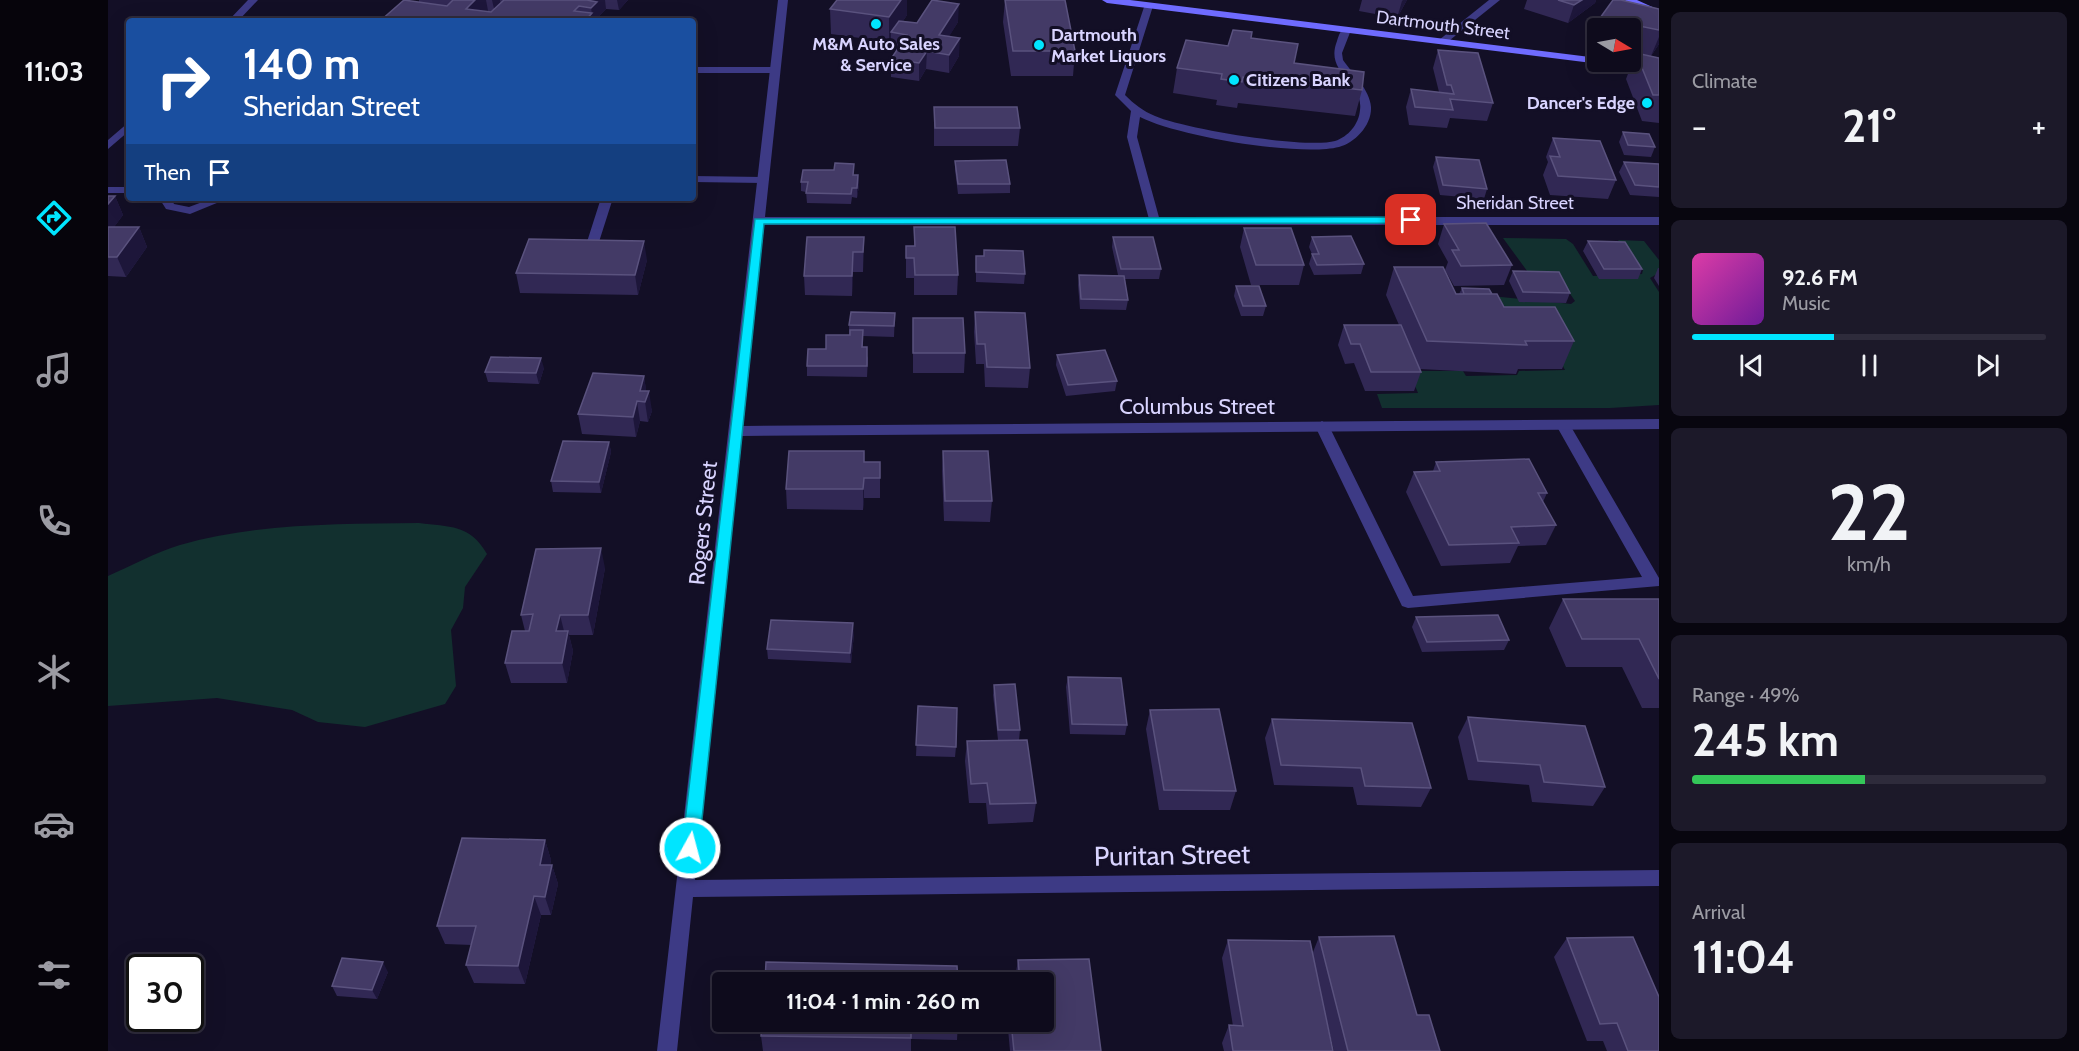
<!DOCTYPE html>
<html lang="en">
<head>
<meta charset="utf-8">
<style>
	body { margin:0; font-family:Cabin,sans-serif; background:#1c1929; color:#f1f3f6; height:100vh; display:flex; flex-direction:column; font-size:22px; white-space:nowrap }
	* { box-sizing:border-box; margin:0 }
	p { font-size:20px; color:#9b9ba3 }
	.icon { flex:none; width:33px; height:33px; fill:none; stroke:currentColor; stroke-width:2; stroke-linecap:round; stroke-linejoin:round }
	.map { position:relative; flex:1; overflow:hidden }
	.details { display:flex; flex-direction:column; gap:12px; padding:12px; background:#08060f; width:420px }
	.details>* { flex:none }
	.top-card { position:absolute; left:18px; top:18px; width:570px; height:183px; border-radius:6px; box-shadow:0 6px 24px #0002,0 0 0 2px #2e2b3b; background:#1a4fa0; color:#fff; overflow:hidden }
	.needle { width:39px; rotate:100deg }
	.buttons { position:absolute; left:1479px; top:18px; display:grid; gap:12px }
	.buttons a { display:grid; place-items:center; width:54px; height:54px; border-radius:6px; background:#0e0b1c; box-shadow:0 6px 24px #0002,0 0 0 2px #2e2b3b; font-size:30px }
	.speed { position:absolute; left:18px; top:954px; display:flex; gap:12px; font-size:30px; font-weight:700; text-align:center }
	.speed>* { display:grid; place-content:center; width:78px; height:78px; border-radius:50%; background:#0e0b1c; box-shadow:0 6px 24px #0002,0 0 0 2px #2e2b3b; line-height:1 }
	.speed .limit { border:3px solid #111; border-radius:9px; background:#fff; color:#111 }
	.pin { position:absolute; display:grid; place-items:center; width:51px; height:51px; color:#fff; margin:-26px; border-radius:12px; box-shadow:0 3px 9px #0006 }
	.me { position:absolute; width:66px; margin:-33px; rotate:7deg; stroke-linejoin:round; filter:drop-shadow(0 0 4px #0008) }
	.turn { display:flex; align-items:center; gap:21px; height:126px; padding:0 18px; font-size:27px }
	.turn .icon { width:78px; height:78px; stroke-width:2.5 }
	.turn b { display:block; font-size:42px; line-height:51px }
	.then { display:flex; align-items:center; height:57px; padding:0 18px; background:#0003; gap:12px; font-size:22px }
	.big { font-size:45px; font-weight:800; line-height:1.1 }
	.details .tile { flex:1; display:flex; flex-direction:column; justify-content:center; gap:9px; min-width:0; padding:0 21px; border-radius:9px; background:#1c1929 }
	.details .dial { align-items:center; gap:0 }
	.dial b { font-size:78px; line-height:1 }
	.song { display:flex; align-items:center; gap:18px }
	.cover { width:72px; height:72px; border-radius:9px; background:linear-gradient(135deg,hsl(320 70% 55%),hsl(280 70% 35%)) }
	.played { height:6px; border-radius:3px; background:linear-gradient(90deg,#00e5ff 40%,#2e2b3b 40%) }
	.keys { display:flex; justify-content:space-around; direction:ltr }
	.heat { display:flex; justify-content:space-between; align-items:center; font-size:33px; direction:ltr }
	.charge { height:9px; border-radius:4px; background:linear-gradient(90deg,#34c759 49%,#2e2b3b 0) }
	.trip { position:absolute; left:604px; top:972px; width:342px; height:60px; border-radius:6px; background:#0e0b1c; box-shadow:0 6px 24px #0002,0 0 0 2px #2e2b3b; font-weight:800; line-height:60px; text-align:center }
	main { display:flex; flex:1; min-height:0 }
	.tabs { display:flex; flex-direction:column; width:108px; justify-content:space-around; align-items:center; background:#06040b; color:#9b9ba3 }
	.tabs .icon { width:42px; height:42px }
	.tabs .on { color:#00e5ff }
	.tabs b { font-size:27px; color:#f1f3f6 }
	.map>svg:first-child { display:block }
	.green { fill:#12302f }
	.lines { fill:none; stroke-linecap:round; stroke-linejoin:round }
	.lane { fill:#3d3a85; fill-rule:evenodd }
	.street { fill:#3d3a85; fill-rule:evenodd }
	.secondary { fill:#6f6bff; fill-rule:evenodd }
	.wall { fill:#312854 }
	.shaded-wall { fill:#1d163a }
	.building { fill:#433a66; stroke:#5a527e; stroke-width:1.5 }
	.route { fill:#00e5ff; stroke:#0095a6; stroke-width:1.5 }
	.poi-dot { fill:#00e5ff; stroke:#130f26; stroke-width:2 }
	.labels { text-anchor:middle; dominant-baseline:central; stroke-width:6; stroke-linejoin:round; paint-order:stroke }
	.far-street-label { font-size:18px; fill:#d9d4ff; stroke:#130f26 }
	.far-poi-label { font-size:18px; font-weight:bold; fill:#d9d4ff; stroke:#130f26; text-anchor:start }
	.street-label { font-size:22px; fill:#d9d4ff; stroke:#130f26 }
	.near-street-label { font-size:27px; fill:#d9d4ff; stroke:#130f26 }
</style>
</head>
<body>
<main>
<nav class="tabs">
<b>11:03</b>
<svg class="icon on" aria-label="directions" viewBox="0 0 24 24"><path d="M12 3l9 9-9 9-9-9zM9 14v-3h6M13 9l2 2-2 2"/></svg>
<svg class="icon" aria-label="music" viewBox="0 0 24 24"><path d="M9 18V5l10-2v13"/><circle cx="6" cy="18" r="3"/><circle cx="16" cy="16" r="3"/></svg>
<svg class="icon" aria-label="phone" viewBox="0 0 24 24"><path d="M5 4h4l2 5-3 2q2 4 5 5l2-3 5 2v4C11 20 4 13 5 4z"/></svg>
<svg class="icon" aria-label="climate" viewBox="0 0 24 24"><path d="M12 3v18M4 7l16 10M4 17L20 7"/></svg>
<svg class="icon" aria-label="car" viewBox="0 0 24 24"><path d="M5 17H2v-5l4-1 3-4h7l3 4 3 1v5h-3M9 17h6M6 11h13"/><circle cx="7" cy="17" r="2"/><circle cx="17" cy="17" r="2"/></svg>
<svg class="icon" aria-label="filters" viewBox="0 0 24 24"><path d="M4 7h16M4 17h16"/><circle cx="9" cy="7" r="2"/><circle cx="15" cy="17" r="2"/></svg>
</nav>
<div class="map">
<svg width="1551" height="1051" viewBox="0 0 1551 1051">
	<rect width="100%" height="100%" fill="#130f26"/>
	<!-- green -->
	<path class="green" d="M1395,238L1458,239L1465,244L1485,276L1534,274L1535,270L1510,240L1536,241L1551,260V273L1542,278L1551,292V405L1502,408H1274L1269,394L1310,393L1301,371H1355L1358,376L1409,375L1411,371L1457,370L1427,314L1389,311L1383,296L1463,304L1467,301L1449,275H1422Z
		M311,523C341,527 362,524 379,554L357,587L355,608L343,630L348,686L337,704L257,727L210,722L184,710L109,698L0,706V576C23,566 48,552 72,545C149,523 232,524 311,523Z"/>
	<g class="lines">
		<!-- lane -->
		<path class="lane" d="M140,0H150L130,21H120Z
			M1381,0H1392L1337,44H1331V40Z
			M1037,4L1045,6L1017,95C1026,104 1035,111 1047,116C1077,129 1198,149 1227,141C1240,137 1251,124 1252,110C1256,81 1216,74 1229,41C1231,35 1232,30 1238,27L1243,30L1234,53L1235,60C1244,73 1262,90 1263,107C1264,125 1247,143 1231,147C1191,157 1069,136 1032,117L1029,137L1052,221L1046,225L1042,223L1019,137L1023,111L1007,95Z
			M585,67H667L672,70L667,73H585Z
			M21,122V131L0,149V140Z
			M585,176L655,177L661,180L655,183L585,182Z
			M0,187H21V193H0Z
			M51,198H63L66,204L81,207L105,198H121L82,214L58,209Z
			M493,198H505L490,245L484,249L478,245Z
			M1455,420L1462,425L1551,578V586L1300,608L1294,606L1207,426L1214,421L1221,426L1305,596L1534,577L1448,425Z"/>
		<!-- street -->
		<path class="street" d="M670,0H680L657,217H1551V225H656L635,426L1551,419V429L634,436L587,880L1551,870V886L585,897L569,1051H549Z"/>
		<!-- secondary -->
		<path class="secondary" d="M994,0H1022L1490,58V62H1513L1551,67V73L1492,64L999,3Z
			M1516,0H1529L1551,10V16Z"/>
	</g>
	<!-- wall -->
	<path class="wall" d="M311,0H520L511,10L498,9L491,16L492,21H272L311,2Z
		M897,0H957L967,51L965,76H903L895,22Z
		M1254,0H1299L1289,18L1251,11Z
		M1419,0H1488L1487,3L1460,23L1416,9Z
		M722,9L799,15L795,21L809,23L850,22L841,36L851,56L841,73L818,69L811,81L783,77V59L789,51L783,50V38L781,42L723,34Z
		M1551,9V44L1543,56L1522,52V28H1490V44L1482,43L1492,18Z
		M1143,38L1186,63L1254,90L1247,116L1130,103L1129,108L1108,105L1109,100L1065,93L1069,68L1120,46Z
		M1330,50L1385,103L1379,121L1342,118L1339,128L1301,125L1298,107L1303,89L1331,92L1325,68Z
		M1528,53L1551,58V123L1534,121L1518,79Z
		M826,107L912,128L910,146H826Z
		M1515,132L1547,147L1543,157L1516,155L1511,142Z
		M1445,138L1508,180L1500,199L1442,195L1435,175L1440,162L1438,157Z
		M1328,157L1379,189L1376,199L1332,195L1325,167Z
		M847,161L902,184V193L850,194L847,170Z
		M1516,162L1551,164V197L1522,195L1511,172Z
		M746,175H750L751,185L749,198L744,197L743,204L699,203L698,192L693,191V182Z
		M0,196H7L15,215L6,227H31L39,247L18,277L0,276Z
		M1336,224L1404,265L1396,285L1346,286L1337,270L1340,262L1330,244Z
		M806,227L850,275L849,295H806V278H798V246H806Z
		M1136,228L1196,265L1191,285H1143L1132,247Z
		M756,237L755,272H745L744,296L697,295L696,276Z
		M1005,237L1053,269L1051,279H1017L1020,300L1018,310L972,309L970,285L971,275H1010L1004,247Z
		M1204,237L1256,264L1253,274L1206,275L1201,264L1204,254L1201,247Z
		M1480,241L1534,269L1530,279H1491L1475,251Z
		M876,250L917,274L916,284L868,282V256H876Z
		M539,260L530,295L412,293L408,273Z
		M1286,267L1348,294H1351L1354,288L1384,294L1396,307L1466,341L1454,369H1410L1408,374L1312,369L1313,372L1306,391H1257L1246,363L1237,364L1230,345L1236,325H1291L1278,295Z
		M1550,268H1551V286L1546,278Z
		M1405,271L1462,293L1458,303L1411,302L1401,281Z
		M1128,286L1158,306L1155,316H1133L1126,296Z
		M867,312L922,368L920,388L877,387L876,364H868L866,332Z
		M787,313L786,337L755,336V347L760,358L759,377L699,376V366L718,349L741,335V325Z
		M805,318L857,353L856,373H805Z
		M949,355L1009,381L1007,391L958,396L948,365Z
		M436,368L431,384L380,382L377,372Z
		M536,376L538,391L544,411L540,422L532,421L528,437L474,434L470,414Z
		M501,442L503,452L493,493L445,492L443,481Z
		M835,451L884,501L882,522L836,521L834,471Z
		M772,462V498H756L755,510L679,509L678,489Z
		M1328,462L1439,493L1435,502L1448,525L1438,545L1410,546L1402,563L1333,566L1298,492L1306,472L1325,471Z
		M497,568L485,635H461L465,651L459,683H403L397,663L417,631L413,615Z
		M1455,599H1551V708H1534L1514,667H1458L1441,628Z
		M1308,617L1401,640L1396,650L1314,652L1304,627Z
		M746,634L743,663L660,659L659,649Z
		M960,677L1019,725L1017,735L962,734L958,687Z
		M886,685L912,730L911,740H890L885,695Z
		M810,706L848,747L847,757L808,756Z
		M1042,710L1128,791L1122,810H1051L1038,729Z
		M1360,717L1497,787L1485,806L1424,802L1421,785L1360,780L1350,737Z
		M1164,719L1323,788L1313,807L1249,805L1245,787L1166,785L1157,738Z
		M859,741L928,803L925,822L880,824L878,803H861L857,761Z
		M437,840L443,860L442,865H444L450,884L443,915H433L417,984L366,983L358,965L364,945L337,944L329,926Z
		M1211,937L1309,1015L1332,1051H1226L1218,1018L1225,1051H1116L1114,1043L1121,1025L1125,1026L1114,958L1120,940L1205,952Z
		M1459,938L1551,1051H1499L1495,1041H1479L1446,957Z
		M981,959L993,1051H902L900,1029L901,1022H936V982H907V978L910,960Z
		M280,972L269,999L229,996L224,986Z
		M654,1022H850L849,1040L803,1039V1051H655L653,1036Z"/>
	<!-- shaded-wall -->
	<path class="shaded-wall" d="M367,0H378L381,16L358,9Z
		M384,0H392L394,11L388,17Z
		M479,0H497L498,9L491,16L492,21H477L484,14L483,8Z
		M509,0H520L511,10Z
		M793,0H799V15L787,33L783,32V38L781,42V17Z
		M1295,0H1299L1289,18L1294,1Z
		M1474,0H1488L1487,3L1460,23L1466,5Z
		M851,4L850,22L831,53V35Z
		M1551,37V44L1543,56Z
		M852,38L851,56L841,73V55Z
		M819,51L818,69L811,81V63Z
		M750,175L751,185L749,198V188Z
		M7,196L15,215L4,230L0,239V204Z
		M31,227L39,247L18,277L9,257Z
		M536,241L539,260L530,295L527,275Z
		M745,252V272L744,296V276Z
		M433,358L436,368L431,384L428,373Z
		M536,376L539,396L541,391L544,411L540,422L537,402L532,391Z
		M529,401L532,421L528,437L525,417Z
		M501,442L503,452L493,493L491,482Z
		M756,478V498L755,510V489Z
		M493,548L497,568L485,635L480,615Z
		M452,615L457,635L448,631Z
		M745,623L746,634L743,663L742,653Z
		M460,631L465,651L459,683L454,663Z
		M437,840L443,860L438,884L432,865Z
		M444,865L450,884L443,915L437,897Z
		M426,896L433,915L417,984L410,966Z
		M275,962L280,972L269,999L264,990Z"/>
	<!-- building -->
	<path class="building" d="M296,0L339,6L345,0H367L358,9L383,12L396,0H479L489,2L483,8L471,6L466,11L484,13L477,21H406L398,20L397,21H272Z
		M729,0H793L781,17L722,9Z
		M824,0L851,4L831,35L852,38L841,55L819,51L811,63L783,59L799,35L783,32L791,21L809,23Z
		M897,0H957L967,51H905Z
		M1450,0H1474L1466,5Z
		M1505,0H1513L1551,9V30L1492,18Z
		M158,18L263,19L262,21H156Z
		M1125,30L1144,32L1143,38L1190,44L1186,63L1256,72L1254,90L1135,77L1134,82L1113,79L1114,74L1069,68L1078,40L1120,46Z
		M1330,50L1370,53L1385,103L1342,99L1345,110L1307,107L1303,89L1346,94L1343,85H1339Z
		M1528,53L1551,58V95H1545Z
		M826,107H909L912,128H827Z
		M1515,132L1541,134L1547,147L1520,145Z
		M1445,138L1492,141L1508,180L1450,176L1442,156L1452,157Z
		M1328,157L1371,160L1379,189L1335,185Z
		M898,160L902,184H850L847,161Z
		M1516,162L1551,164V187L1527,185Z
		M727,163L746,164L745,175H750L749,188H744L743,194L698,193L700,182H693L695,170H726Z
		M0,196H7L0,204Z
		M1378,223L1404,265L1353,266L1344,250H1351L1336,224Z
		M0,227H31L9,257H0Z
		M806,227H847L850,275H807L806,258H798V246H807Z
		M1136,228H1183L1196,265H1148Z
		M1243,236L1256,264L1209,265L1204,254H1211L1204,237Z
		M699,237H756L755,252H745L744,276H696Z
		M1005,237H1045L1053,269H1013Z
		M421,239L536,241L527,275L408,273Z
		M1480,241L1517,242L1534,269H1496Z
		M876,250L915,251L917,274L868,272V256H876Z
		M1286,267H1335L1348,294H1389L1396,307H1447L1466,341H1417L1419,345L1319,341Z
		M1405,271L1451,272L1462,293L1415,292Z
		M971,275L1016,276L1020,300L973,299Z
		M1128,286H1151L1158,306H1135Z
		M1354,288L1381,289L1384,294H1356Z
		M743,312L787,313L786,326L741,325Z
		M867,312L917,313L922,368L879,367L877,344H869Z
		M805,318H855L857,353H805Z
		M1236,325H1293L1313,372H1263L1252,344H1243Z
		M742,330H755L754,347H759V366H699L700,349H718V335H742Z
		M997,350L1009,381L960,385L949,355Z
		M383,357L433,358L428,373L377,372Z
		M485,373L536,376L532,391H541L537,402L529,401L525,417L470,414Z
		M455,441L501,442L491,482L443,481Z
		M681,451H756V462H772V478H756L755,489H678Z
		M835,451H880L884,501H837Z
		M1421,459L1439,493H1430L1448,525L1403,527L1411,543L1341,545L1306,472L1332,471L1328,462Z
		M493,548L480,615H452L448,631H460L454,663H397L404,631H421L425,614L413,615L428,549Z
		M1455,599H1551V679L1531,639H1474Z
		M1390,615L1401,640L1319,642L1308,617Z
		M663,620L745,623L742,653L659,649Z
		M960,677L1013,678L1019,725L964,724Z
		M907,684L912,730H890L886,685Z
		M810,706L849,708L848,747L808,745Z
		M1111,709L1128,791L1056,790L1042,710Z
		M1360,717L1477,726L1497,787L1436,782L1432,765L1370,761Z
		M1164,719L1304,723L1323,788L1257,786L1253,768L1173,765Z
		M919,740L928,803L882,804L879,783L863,784L859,741Z
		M354,838L437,840L432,865H444L437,897L426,896L410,966L358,965L368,926H329Z
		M1286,936L1309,1015H1321L1332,1051H1240L1211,937Z
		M1525,937L1551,997V1051H1520L1509,1023L1492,1024L1459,938Z
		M1120,940L1202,941L1225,1051H1125L1121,1025L1135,1026Z
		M234,958L275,962L264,990L224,986Z
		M981,959L993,1051H906L903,1022H936V982H912L910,960Z
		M658,962L849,966L850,982H657Z
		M654,1022H803V1038L653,1036Z"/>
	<!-- route -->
	<path class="route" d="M1303,217L1307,218V223L656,224L591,848L588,853L582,856L576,853L574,848L647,219Z"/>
	<!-- markers -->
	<g class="poi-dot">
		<circle cx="768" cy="24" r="6"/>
		<circle cx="931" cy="45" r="6"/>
		<circle cx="1126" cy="80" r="6"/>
		<circle cx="1539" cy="103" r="6"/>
	</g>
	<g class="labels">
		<!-- far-street labels -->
		<g class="far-street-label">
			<text transform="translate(1335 25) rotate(7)">Dartmouth Street</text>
			<text x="1407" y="203">Sheridan Street</text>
		</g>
		<!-- far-poi labels -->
		<g class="far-poi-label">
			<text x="943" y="35">Dartmouth<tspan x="943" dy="21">Market Liquors</tspan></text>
			<text x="768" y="44" text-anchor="middle">M&amp;M Auto Sales<tspan x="768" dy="21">&amp; Service</tspan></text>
			<text x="1138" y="80">Citizens Bank</text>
			<text x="1527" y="103" text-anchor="end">Dancer's Edge</text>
		</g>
		<!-- street labels -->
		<g class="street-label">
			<text x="1089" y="406">Columbus Street</text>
			<text transform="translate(595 523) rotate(-84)">Rogers Street</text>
		</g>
		<!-- near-street labels -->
		<g class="near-street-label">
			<text transform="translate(1064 855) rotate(-1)">Puritan Street</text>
		</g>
	</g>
</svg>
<div class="buttons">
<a><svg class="needle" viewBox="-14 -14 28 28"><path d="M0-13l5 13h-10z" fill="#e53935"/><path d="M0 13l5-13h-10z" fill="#9b9ba3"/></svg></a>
</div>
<div class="speed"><div class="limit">30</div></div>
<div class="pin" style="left:1303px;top:220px;background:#d93025"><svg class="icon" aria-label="arrive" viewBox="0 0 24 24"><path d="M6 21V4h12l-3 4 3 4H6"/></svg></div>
<svg class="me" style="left:582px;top:848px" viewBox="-20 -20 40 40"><circle r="17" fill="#00e5ff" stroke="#fff" stroke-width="3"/><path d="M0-11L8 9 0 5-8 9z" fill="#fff"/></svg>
<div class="trip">11:04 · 1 min · 260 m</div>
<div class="top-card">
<div class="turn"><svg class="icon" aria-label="right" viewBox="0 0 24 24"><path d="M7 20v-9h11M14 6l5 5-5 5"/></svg><div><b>140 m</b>Sheridan Street</div></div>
<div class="then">Then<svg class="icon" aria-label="arrive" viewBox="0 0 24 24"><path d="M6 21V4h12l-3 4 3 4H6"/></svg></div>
</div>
</div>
<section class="details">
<div class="tile"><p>Climate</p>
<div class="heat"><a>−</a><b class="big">21°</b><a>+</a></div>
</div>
<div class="tile">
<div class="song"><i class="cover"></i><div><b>92.6 FM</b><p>Music</p></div></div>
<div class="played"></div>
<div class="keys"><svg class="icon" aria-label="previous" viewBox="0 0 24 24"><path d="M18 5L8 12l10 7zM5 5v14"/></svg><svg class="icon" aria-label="pause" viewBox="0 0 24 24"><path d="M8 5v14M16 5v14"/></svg><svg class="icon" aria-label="next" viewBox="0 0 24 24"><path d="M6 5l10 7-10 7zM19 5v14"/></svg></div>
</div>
<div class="tile dial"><b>22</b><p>km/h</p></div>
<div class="tile"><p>Range · 49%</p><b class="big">245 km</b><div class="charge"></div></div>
<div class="tile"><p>Arrival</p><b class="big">11:04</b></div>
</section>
</main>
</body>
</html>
